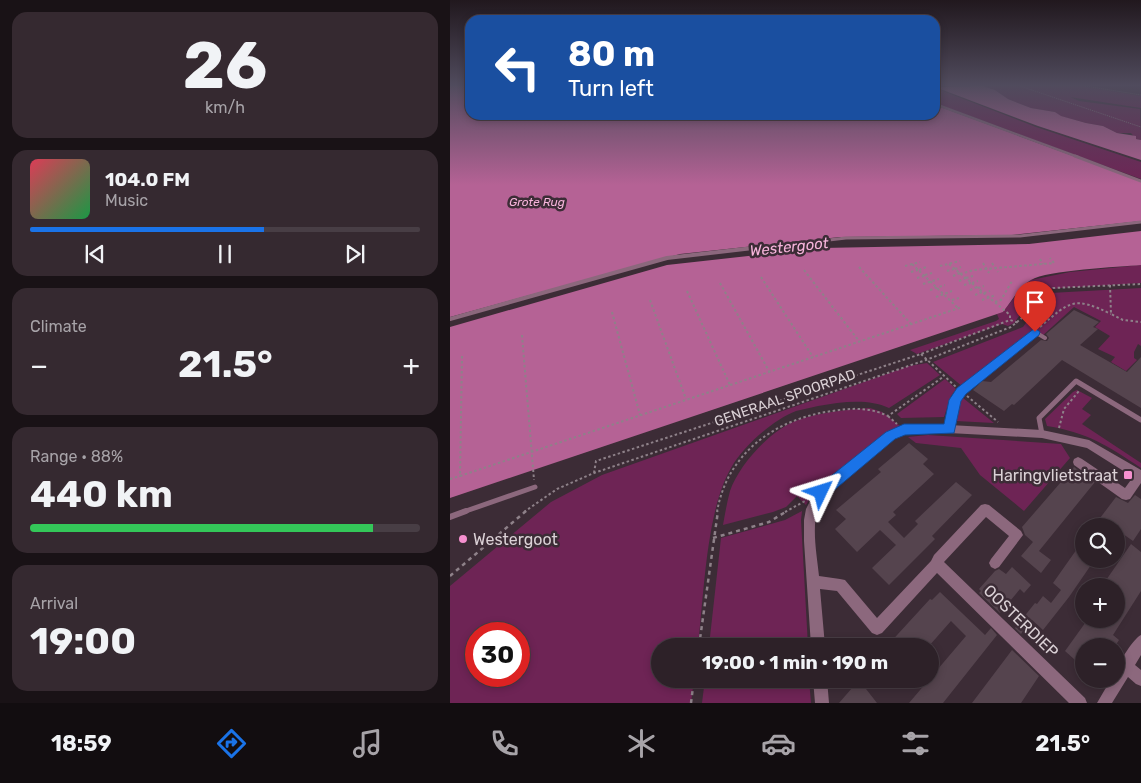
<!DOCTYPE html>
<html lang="en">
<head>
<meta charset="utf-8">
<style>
	body { margin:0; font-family:Rubik,sans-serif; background:#352930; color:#f1f3f6; height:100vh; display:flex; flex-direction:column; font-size:19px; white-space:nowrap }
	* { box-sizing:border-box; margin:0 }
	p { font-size:16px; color:#a7a3a8 }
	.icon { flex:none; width:28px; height:28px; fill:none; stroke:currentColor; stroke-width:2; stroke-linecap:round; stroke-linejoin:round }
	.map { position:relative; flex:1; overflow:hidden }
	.sheet { display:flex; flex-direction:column; gap:12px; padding:12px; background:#191216; width:450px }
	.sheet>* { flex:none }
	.hud { position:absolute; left:15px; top:15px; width:475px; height:105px; border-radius:15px; box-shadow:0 2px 8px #0003,0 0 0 1px #483e45; background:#1a4fa0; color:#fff; overflow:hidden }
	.tools { position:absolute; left:625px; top:518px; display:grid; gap:10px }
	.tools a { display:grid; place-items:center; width:50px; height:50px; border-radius:50%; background:#2d2128; box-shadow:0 2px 8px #0003,0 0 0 1px #483e45; font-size:25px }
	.speed { position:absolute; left:15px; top:622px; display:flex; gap:10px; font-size:25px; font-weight:700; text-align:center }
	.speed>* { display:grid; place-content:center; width:65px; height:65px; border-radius:50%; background:#2d2128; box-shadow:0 2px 8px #0003,0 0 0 1px #483e45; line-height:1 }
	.speed .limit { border:8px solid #d22; background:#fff; color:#111 }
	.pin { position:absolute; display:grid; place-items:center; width:42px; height:42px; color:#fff; margin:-51px -21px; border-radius:50% 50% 50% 0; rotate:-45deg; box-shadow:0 0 5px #0007 }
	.pin .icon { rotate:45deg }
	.me { position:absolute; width:55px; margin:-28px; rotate:49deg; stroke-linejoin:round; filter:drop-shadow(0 0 4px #0008) }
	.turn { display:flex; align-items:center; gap:18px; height:105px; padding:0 20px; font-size:22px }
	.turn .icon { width:65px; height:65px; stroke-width:2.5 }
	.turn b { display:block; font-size:35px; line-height:42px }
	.big { font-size:38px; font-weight:700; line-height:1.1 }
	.sheet .tile { flex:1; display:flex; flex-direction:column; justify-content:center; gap:8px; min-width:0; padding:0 18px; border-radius:15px; background:#352930 }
	.sheet .dial { align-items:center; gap:0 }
	.dial b { font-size:65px; line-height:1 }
	.song { display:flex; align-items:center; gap:15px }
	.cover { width:60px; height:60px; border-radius:8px; background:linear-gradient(135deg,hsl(350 70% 55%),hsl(140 70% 35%)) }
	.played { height:5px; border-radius:2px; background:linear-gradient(90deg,#1a73e8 60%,#483e45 60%) }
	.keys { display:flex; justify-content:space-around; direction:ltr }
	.heat { display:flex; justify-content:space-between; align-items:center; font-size:28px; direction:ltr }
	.charge { height:8px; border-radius:4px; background:linear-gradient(90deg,#34c759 88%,#483e45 0) }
	.trip { position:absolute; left:201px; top:638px; width:288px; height:50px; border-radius:25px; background:#2d2128; box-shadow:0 2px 8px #0003,0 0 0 1px #483e45; font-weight:700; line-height:50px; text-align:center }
	.dock { display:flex; height:80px; justify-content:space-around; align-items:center; background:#120d10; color:#a7a3a8 }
	.dock .icon { width:35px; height:35px }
	.dock .selected { color:#1a73e8 }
	.dock b { font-size:22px; color:#f1f3f6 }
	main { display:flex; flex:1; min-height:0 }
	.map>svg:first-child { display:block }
	.green { fill:#6e2455; fill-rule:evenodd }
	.water { fill:#b56295 }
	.building { fill:#55444e }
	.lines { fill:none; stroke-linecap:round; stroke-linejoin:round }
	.path-far2 { stroke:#8e8189; stroke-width:1; stroke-dasharray:1 1; stroke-linecap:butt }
	.path-far1 { stroke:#8e8189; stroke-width:2; stroke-dasharray:2.5 2.5; stroke-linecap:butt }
	.path { stroke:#8e8189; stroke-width:2.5; stroke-dasharray:4 4; stroke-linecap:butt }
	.service-far4 { stroke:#8c687d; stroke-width:2.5 }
	.service-far3 { stroke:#8c687d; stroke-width:3 }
	.service-far2 { stroke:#8c687d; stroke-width:4 }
	.service-far1 { stroke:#8c687d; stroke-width:5 }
	.service { stroke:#8c687d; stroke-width:6 }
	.minor { fill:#8c687d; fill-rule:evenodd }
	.route { fill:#1a73e8; stroke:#114b97 }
	.poi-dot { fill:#f690cf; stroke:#3c2c36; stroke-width:2 }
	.labels { text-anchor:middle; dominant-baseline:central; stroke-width:5; stroke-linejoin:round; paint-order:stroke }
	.far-water-label { font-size:12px; font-style:italic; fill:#f7b4db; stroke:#3c2c36 }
	.street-label { font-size:14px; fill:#dbd1d6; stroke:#3c2c36 }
	.water-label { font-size:15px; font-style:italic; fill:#f7b4db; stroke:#3c2c36 }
	.near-poi-label { font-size:16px; fill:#dbd1d6; stroke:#3c2c36; text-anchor:end }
	.near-street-label { font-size:16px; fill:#dbd1d6; stroke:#3c2c36 }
</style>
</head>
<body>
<main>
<section class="sheet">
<div class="tile dial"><b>26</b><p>km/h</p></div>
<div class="tile">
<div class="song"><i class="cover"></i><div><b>104.0 FM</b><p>Music</p></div></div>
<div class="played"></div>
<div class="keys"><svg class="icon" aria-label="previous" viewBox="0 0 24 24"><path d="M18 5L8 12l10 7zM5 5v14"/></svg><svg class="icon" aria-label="pause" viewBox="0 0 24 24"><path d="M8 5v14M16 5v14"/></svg><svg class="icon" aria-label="next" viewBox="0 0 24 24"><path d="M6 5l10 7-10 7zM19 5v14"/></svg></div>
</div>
<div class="tile"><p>Climate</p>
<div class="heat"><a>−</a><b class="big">21.5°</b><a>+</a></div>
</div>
<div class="tile"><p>Range · 88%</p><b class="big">440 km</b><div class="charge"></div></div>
<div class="tile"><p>Arrival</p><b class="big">19:00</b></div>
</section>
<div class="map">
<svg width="691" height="703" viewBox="0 0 691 703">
	<rect width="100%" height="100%" fill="#3c2c36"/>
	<!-- green -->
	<path class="green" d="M533,86H631L691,96V108L620,97L629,101L690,109L691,140L686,139L681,133H667L653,126L636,123L610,116L605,112L581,108L558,99L545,90Z
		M485,88L586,127L691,162V179L485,103Z
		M691,265V283L611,288L588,291L564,323L558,326L552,324L467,354L460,350L546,321L549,319L547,314L553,312L571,289L581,280L620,272Z
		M691,288V346L688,344L684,352V358L687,360L676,371L661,362L665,357L648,349L660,336L645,327L651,321L624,307L591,337L586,334L523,381L513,387L483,362L573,327L594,298L600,293Z
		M477,363L490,375L439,408C418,398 391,402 368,406C361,408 353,409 346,411C323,420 293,446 281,468C256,511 254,596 248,646H210V679H244L241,703H0V586L101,502L152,475L459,366ZM26,634H69V676H26Z
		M495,379L506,389L501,396L494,417L451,418L447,414Z
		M627,390L642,398L632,409L641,415L632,424L691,463V468C657,445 638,433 597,426L595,419L623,392Z
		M511,398H513L544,423L506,421V409Z
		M420,408L432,412L450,426C420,440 387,475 361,497L356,505L347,496L336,507L323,512L273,525C275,514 277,502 280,491C289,465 321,429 348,420C371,412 396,410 420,408Z
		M478,435L611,444L620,458L574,511L530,475L511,448L466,443L458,437Z
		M352,511L351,520L358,646H259L271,538L335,520Z
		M255,679H359L361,703H252Z"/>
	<!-- water -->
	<path class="water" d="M0,86H20V115H485V105L691,181V221L562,235L390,237L230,254L0,317Z
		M533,86L545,90L558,99L581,108L605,112L611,116L636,123L653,126L667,133L686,136V139L691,140V160L588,126L485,87Z
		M691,231V265C669,267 597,270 581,280C569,287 561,302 553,312L0,498V327L217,265L372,248L579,244Z"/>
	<!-- building -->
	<path class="building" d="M624,310L649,322L643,327L648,329L630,345L677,372L691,357V408L612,360L564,405L562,404L554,411L523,390L532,381L541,382L591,340L597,341L599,338L596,334Z
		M459,443L478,459L473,464L484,474L443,512L446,515L438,522L454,538L468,524L465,521L506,482L522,495L482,536L485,539L439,585L422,568L446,545L430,530L407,552L385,529L396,519L386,510L431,472L428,469Z
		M624,467L645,482L589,551L601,560L591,573L571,556L583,542L575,535L572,527Z
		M685,495L691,499V529L683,541L666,529V526H644L666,497L678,503Z
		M634,539V559H645L641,565L619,597L593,630L582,620L571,634L565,628L585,603L587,604L593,596L601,603L611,590L603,583Z
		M681,544L691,552V591L663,635L669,640L665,646H634V668L615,651L638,619H666V586H652Z
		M562,567L581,585L574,593L570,589L550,613L529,593L531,591L529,589L545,571L549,569L556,574Z
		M490,592L535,635L541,628L547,635L493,703H459L516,636L501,621L479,646H437L480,599L482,600Z
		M562,650L589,676L571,703H522Z
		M409,680L427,703H389Z"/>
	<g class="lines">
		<!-- path-far2 -->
		<path class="path-far2" d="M570,86L691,127
			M635,86L691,95"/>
		<!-- path-far1 -->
		<path class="path-far1" d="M590,259L593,264
			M533,263L539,273
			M542,263L548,272
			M462,264L508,308
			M499,264L560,315V320
			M455,266L470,262
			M490,266L510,261
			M409,267L461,324
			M505,269L511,267
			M354,270L409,341
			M469,270L476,267
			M497,271L504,269
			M461,272L468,270
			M510,274L524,270L604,263L600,258
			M475,275L482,273
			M503,276L510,273
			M311,277L363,357
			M467,278L474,276
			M516,278L523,276
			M509,281L516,278
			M270,283L319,371
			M522,283L528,281
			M473,284L489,279
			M514,285L521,283
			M660,285L661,314L673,320L691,322
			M528,288L534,286
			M480,290L495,285
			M520,290L527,287
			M237,291L280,385
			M534,293L540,291
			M525,295L532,292
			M486,297L502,291
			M200,300L236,399
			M502,300L509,298
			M532,300L546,295
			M545,302L551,300L562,281
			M162,312L190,415
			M590,327C620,301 624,296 661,314
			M72,335L84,480
			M471,354L506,387
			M12,356L10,476L512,307
			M517,396L548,422
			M438,416L447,424
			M609,428L614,409L629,391
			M144,473L146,461L471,354L560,320L569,323
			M0,479L10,476
			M74,512L107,489L144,473L476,360L561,327L573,317L590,296L603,288L691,284
			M267,512C277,453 325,419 382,411C402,408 419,407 438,416L493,377
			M335,512L355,501"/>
		<!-- path -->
		<path class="path" d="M263,538L319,522L337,511
			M0,576L76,511
			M249,646L268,511
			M241,703L244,679"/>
		<!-- service-far4 -->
		<path class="service-far4" d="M485,104L628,157"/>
		<!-- service-far3 -->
		<path class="service-far3" d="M625,156L691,181
			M309,248L396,238L570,236L691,222"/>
		<!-- service-far2 -->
		<path class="service-far2" d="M0,319L217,258L321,246
			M546,364L585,332L595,338"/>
		<!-- service-far1 -->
		<path class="service-far1" d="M499,429L505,400L512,391L547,362
			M592,434L589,418L626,381L691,420
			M13,512L85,487"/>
		<!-- service -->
		<path class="service" d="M0,517L16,511"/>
		<!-- minor -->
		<path class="minor" d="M499,425L592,430L639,440L691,470V483L680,499L676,500L672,499L624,465L623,462L624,459L628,457L632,459L675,488L683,477L637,448L592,438L499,433L455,434L445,438C426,453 373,490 367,511C362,531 367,556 369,576L390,579L395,580L427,618L481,561L484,555L531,505L535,504L539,505L571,531L573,535L549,567L545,569L541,567L539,563L541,559L559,536L536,517L494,562L635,698L637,703H619L487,573L432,633L427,635L422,633L387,591L370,589L375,646H361L354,541V520L356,509L363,495L372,483L437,432L455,426Z
			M691,635V655L685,665L691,670V686L686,684L678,677L662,703H647L661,679H666C666,676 666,673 666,671C668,663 684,638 691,635Z
			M363,679H377L379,703H365Z"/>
	</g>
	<!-- sky -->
	<linearGradient id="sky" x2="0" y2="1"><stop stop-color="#21181e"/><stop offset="0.46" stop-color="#504b5d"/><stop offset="1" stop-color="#504b5d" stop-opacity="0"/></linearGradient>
	<rect width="691" height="185" fill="url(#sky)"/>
	<!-- route -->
	<path class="route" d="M585,328L590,332L589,335L516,394L511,401L504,433L455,435L445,439L376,497L371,499L366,497L364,492L366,488L436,432L454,424H494L499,400L507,388Z"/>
	<!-- markers -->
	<g class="poi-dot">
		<rect x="673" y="470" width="10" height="10" rx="2.5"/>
		<circle cx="13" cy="539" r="5"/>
	</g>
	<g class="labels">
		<!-- far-water labels -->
		<g class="far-water-label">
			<text x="87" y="202">Grote Rug</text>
		</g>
		<!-- street labels -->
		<g class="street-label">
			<text transform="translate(335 398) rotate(-19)">GENERAAL SPOORPAD</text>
		</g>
		<!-- water labels -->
		<g class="water-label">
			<text transform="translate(339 247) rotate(-6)">Westergoot</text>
		</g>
		<!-- near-poi labels -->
		<g class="near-poi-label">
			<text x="668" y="475">Haringvlietstraat</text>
			<text x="23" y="539" text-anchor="start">Westergoot</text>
		</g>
		<!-- near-street labels -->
		<g class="near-street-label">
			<text transform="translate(571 621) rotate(44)">OOSTERDIEP</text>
		</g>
	</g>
</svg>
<div class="tools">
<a><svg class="icon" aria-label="search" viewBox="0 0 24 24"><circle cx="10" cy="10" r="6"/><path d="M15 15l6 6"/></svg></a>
<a>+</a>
<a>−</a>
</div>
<div class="speed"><div class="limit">30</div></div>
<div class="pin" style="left:585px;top:332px;background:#d93025"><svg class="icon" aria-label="arrive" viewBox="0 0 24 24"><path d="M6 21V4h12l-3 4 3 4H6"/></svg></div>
<svg class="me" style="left:371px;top:492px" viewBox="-20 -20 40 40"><path d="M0-17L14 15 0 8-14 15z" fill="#1a73e8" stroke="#fff" stroke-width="4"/></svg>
<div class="trip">19:00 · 1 min · 190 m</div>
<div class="hud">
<div class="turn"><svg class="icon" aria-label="left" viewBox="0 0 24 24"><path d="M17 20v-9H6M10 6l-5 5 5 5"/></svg><div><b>80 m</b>Turn left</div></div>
</div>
</div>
</main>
<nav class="dock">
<b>18:59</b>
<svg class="icon selected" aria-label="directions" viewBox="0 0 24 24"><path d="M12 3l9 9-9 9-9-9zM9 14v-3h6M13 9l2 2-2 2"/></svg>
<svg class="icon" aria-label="music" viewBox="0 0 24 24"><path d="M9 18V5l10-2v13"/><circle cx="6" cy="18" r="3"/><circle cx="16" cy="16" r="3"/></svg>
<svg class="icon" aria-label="phone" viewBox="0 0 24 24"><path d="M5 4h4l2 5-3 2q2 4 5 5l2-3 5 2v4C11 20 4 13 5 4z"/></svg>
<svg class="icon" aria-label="climate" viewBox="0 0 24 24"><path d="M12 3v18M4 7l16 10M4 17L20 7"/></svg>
<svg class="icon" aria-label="car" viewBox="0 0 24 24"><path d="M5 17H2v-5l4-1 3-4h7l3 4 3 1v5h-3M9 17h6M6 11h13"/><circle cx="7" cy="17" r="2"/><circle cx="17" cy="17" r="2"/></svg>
<svg class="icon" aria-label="filters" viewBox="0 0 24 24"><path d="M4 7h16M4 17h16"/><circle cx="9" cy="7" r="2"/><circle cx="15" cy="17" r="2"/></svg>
<b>21.5°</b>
</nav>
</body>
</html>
